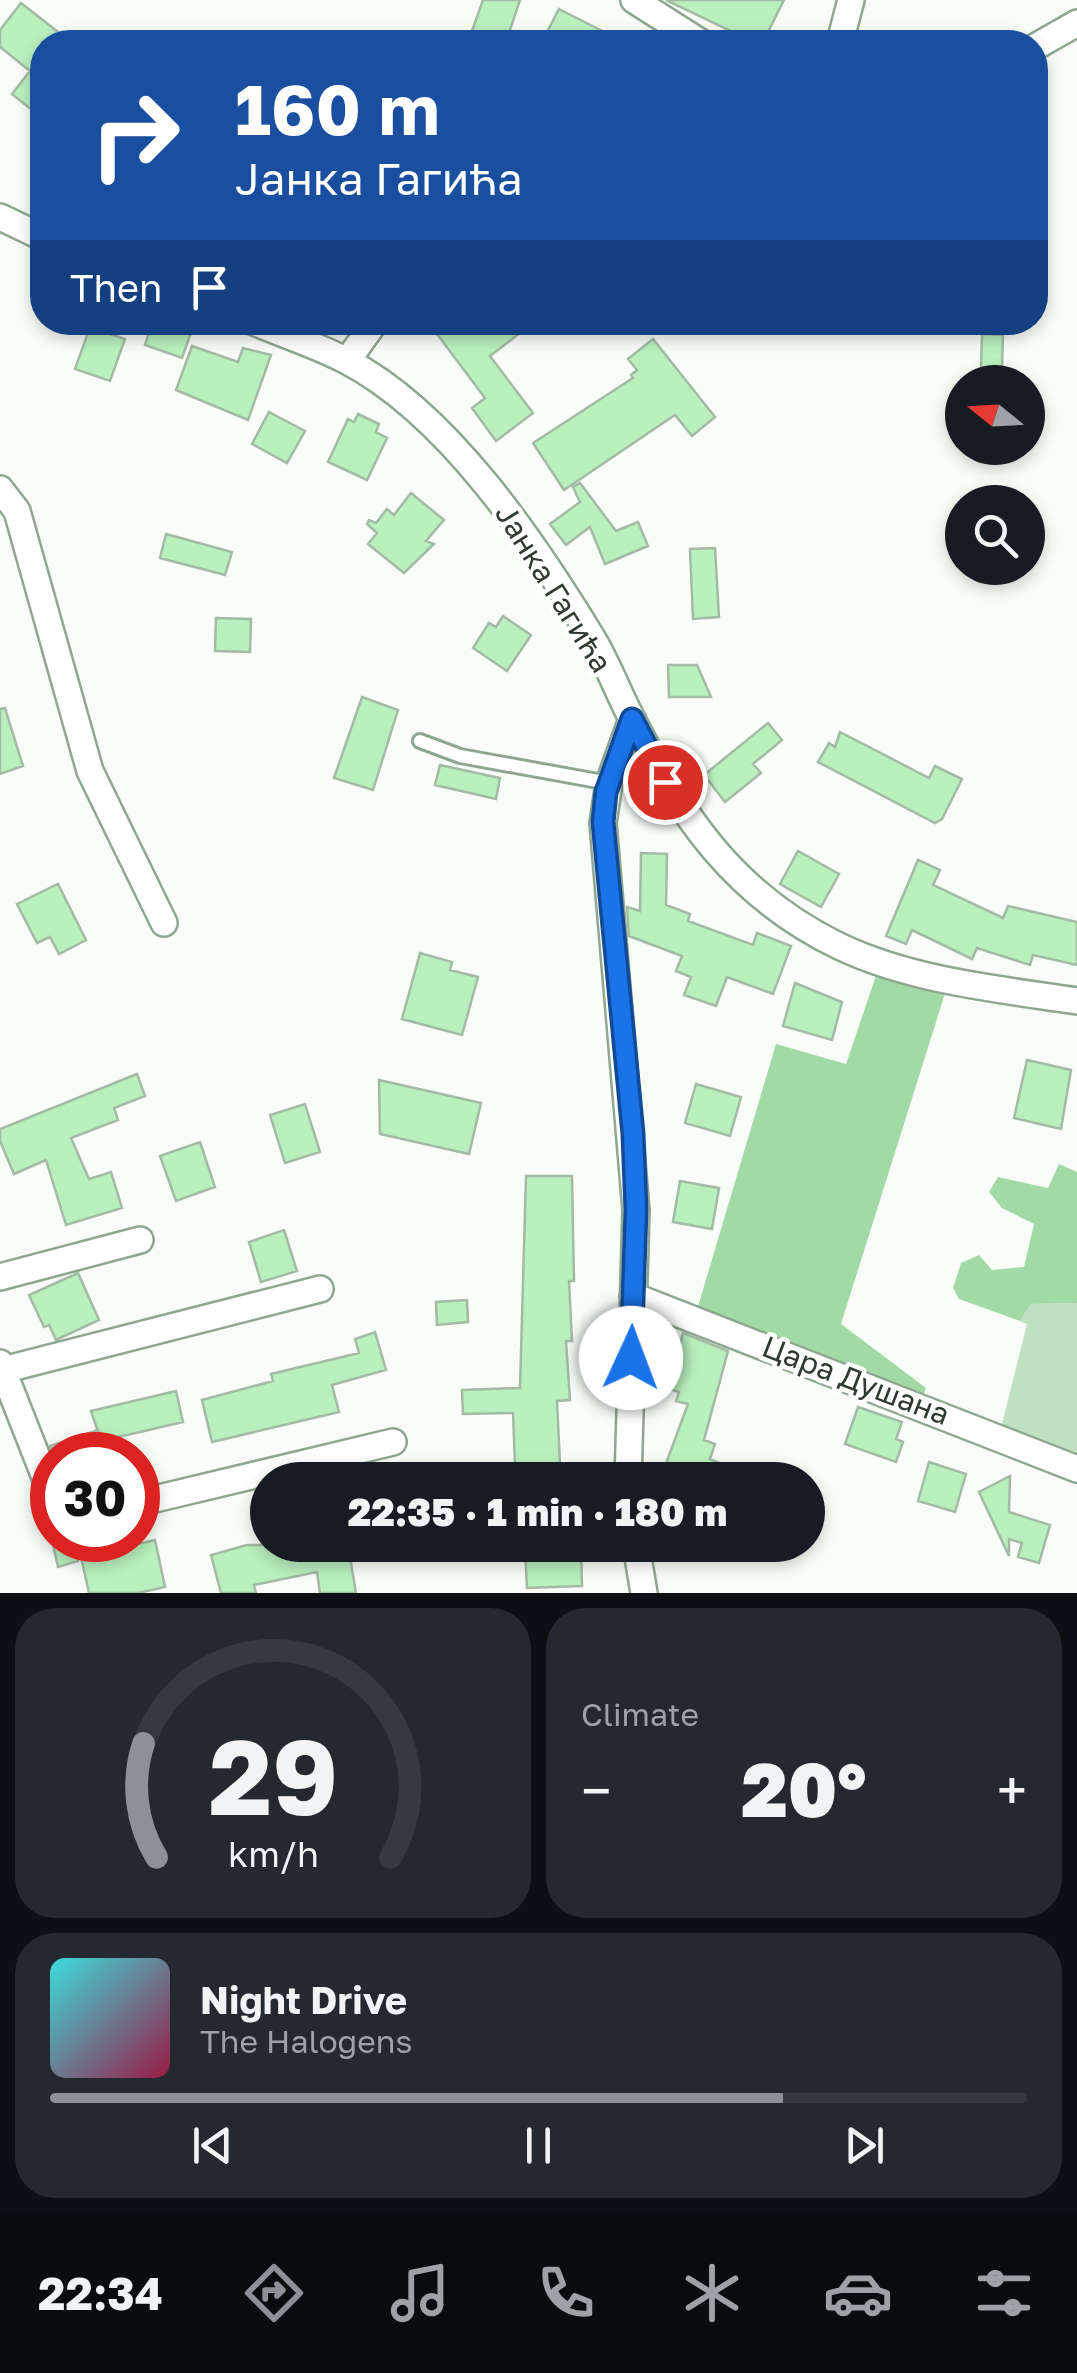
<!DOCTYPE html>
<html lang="en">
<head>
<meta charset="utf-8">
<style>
	body { margin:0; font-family:"Golos Text",sans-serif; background:#242831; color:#f1f3f6; height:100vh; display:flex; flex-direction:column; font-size:38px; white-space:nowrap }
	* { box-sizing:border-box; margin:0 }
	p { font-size:32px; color:#9ea1a6 }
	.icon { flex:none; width:55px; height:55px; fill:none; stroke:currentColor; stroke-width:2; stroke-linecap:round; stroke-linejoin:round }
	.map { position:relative; height:1593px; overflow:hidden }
	.panel { display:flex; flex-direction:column; gap:15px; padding:15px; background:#0d0f14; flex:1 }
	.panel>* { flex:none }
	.hud { position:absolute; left:30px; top:30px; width:1018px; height:305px; border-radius:40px; box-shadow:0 5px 15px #0003; background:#1a4fa0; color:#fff; overflow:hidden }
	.needle { width:65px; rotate:288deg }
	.tools { position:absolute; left:945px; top:365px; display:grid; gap:20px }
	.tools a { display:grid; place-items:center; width:100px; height:100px; border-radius:50%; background:#171b24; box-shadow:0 5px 15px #0003; font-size:50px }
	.speed { position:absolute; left:30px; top:1432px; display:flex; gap:20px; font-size:50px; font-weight:700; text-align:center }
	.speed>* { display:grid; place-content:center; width:130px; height:130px; border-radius:50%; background:#171b24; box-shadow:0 5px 15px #0003; line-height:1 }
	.speed .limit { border:15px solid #d22; background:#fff; color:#111 }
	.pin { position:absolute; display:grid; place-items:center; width:85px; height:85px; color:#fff; margin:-42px; border:5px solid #fff; border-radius:50%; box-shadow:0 2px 10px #0007 }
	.me { position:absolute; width:110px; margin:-55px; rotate:2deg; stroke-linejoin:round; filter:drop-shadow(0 0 8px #0008) }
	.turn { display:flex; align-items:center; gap:35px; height:210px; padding:0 40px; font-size:45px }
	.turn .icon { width:130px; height:130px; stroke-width:2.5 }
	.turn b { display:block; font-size:70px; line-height:85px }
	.then { display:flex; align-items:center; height:95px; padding:0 40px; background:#0003; gap:20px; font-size:38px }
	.big { font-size:75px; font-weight:800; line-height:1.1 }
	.panel .widget { flex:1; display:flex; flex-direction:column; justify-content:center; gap:15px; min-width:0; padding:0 35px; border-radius:40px; background:#242831 }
	.panel .dial { align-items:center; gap:0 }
	.dial svg { height:260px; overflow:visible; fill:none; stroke:#363941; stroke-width:7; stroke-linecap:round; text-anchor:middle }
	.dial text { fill:#f1f3f6; stroke:none }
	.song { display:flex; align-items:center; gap:30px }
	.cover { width:120px; height:120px; border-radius:15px; background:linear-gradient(135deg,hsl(180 70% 55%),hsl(340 70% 35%)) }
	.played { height:10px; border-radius:5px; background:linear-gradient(90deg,#8c9099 75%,#363941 75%) }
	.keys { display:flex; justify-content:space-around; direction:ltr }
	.heat { display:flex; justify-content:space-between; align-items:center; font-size:55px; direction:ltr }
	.panel .tiles { flex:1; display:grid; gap:15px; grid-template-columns:1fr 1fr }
	.widget:last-child { grid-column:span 2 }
	.trip { position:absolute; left:250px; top:1462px; width:575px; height:100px; border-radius:50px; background:#171b24; box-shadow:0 5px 15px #0003; font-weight:800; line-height:100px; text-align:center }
	.tabs { display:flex; height:160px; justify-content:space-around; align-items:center; background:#090b0e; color:#9ea1a6 }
	.tabs .icon { width:70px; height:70px }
	.tabs .active { color:#8c9099 }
	.tabs b { font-size:45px; color:#f1f3f6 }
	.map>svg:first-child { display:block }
	.green { fill:#c0e0c2 }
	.forest { fill:#a3d8a7 }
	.building { fill:#baf0be; stroke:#a3bba4; stroke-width:2.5 }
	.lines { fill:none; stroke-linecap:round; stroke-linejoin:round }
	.service-casing { stroke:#8fa791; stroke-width:18 }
	.minor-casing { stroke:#8fa791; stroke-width:30 }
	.service { stroke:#fff; stroke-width:12 }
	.minor { stroke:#fff; stroke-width:25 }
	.route-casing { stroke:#114b97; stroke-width:25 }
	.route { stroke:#1a73e8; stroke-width:18 }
	.labels { text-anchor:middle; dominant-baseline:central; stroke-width:9; stroke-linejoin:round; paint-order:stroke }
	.street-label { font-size:30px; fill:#303a31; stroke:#fff }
</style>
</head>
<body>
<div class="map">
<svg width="1077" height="1593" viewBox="0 0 1077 1593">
	<rect width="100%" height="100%" fill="#f8fdf8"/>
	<!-- green -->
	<path class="green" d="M1077,1303V1477L997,1444L1027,1324L1020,1321L1031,1304Z"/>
	<!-- forest -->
	<path class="forest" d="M878,970L948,984L841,1324L926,1388L918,1412L694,1320L776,1044L846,1064Z
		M1059,1164L1077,1172V1303L1031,1304L1020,1321L959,1299L953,1288L961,1263L979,1255L992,1270L1024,1267L1034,1224L1002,1208L989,1192L998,1177L1048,1188Z"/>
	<!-- building -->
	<path class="building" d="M483,0H520L506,42L472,31Z
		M666,0H784L763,42H733L737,34Z
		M21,3L71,42H42V118L12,94L30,71L0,47V30Z
		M559,9L624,42H542Z
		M152,322L193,327L182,358L145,345Z
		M428,322H534L490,356L533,413L496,441L472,408L485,398Z
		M90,327L125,339L110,381L75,369Z
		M982,334L1003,335L1002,368L981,367Z
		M653,339L715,417L692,436L675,415L564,490L533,443L633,378L631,375L637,370L628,359Z
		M192,346L238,362L243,348L271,355L248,420L176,390Z
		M269,412L305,431L287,463L252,444Z
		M358,414L379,424L376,432L387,438L367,480L328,462L348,419L354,422Z
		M580,483L616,531L638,522L648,546L605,564L590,527L566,545L550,524L580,502L573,487Z
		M411,493L444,520L426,541L434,544L404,573L368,544L377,533L367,524L369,520L376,523L387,509L394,515Z
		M166,534L232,552L225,575L160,558Z
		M715,548L719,617L693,619L690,549Z
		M503,616L531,635L507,671L473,648L489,623L496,627Z
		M216,618L251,619L250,652L215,651Z
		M668,665H697L711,697H669Z
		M362,697L398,710L373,790L334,778Z
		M5,708L23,766L0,774V709Z
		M768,723L782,740L753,764L761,773L725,802L704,775Z
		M840,732L929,778L935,766L962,779L942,819L935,823L818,762L829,743L835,747Z
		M440,765L500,778L496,799L435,785Z
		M798,851L839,874L821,907L780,884Z
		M641,853L667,854L666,905L690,914L688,921L753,945L757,933L791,946L773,994L727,977L716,1006L684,995L691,977L676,971L682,956L629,936L627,907L640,911Z
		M918,860L940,870L933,885L1003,918L1008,906L1077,922V965L1033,955L1030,965L977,948L972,959L912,930L906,944L886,936Z
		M58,884L86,940L59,954L50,937L37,943L17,904Z
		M420,953L452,962L450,970L478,977L462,1035L402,1019Z
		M795,983L842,1002L832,1040L783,1026Z
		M1027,1060L1071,1070L1061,1129L1014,1118Z
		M137,1074L145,1096L114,1108L118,1120L71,1138L89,1179L111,1172L122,1208L66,1225L46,1160L14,1174L0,1141V1129Z
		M379,1080L481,1103L469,1154L380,1134Z
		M696,1084L741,1097L730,1136L685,1123Z
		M305,1104L320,1152L285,1163L270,1115Z
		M200,1142L215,1187L176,1201L160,1156Z
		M526,1176H572L574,1281H569L572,1341H566L570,1400L557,1401L560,1464L515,1466L513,1413L463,1414L462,1390L520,1388Z
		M680,1181L719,1188L712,1229L673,1222Z
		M284,1230L297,1271L261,1282L249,1242Z
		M78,1273L99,1320L56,1340L49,1325L44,1327L29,1295Z
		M467,1300L468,1322L437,1325L436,1302Z
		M375,1332L386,1370L332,1385L339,1412L212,1442L202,1400L273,1381L271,1374L359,1353L355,1339Z
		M683,1333L728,1351L704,1440L715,1444L710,1459L758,1480H667L670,1471L664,1469L688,1404L676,1401L679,1392L669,1389Z
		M176,1391L183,1422L101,1441L91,1411Z
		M858,1407L902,1422L896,1439L903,1442L896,1462L845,1444Z
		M98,1430L106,1455H54L50,1446Z
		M929,1462L966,1474L955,1512L918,1501Z
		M1010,1476L1009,1512L1050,1525L1039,1563L1018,1557L1022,1543L1009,1539V1556L979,1492Z
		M72,1540L78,1561L58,1567L53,1545Z
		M155,1540L165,1587L138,1593H89L81,1557Z
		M247,1545H348L356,1593H320L317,1572L254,1585L256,1593H221L211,1555Z
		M581,1546L582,1586L527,1588L525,1549Z"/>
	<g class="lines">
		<defs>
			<path id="service" d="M420,741L460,756L609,783"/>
			<path id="minor" d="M634,0L700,42
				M840,42L851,0
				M1035,47L1077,23
				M0,217L42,237
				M254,322C284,335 316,345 345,360C448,413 535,544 594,641C608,665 618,692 631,717C681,817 736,897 841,947C913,981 999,989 1077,1001
				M347,361L375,322
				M0,489L17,511L90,771L164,923
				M0,1277L140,1240
				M633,1296L1077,1469
				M0,1363L52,1495
				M3,1370L320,1289
				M628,1480L636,1210L603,823L609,783L632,719
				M138,1503L393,1442
				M636,1545L644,1593"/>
		</defs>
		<!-- service casing -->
		<use href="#service" class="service-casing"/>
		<!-- minor casing -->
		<use href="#minor" class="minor-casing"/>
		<!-- service -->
		<use href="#service" class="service"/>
		<!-- minor -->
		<use href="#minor" class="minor"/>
	</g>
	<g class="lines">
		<defs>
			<path id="route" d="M631,1358L636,1210L633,1134L603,822L606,792L632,719L665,782"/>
		</defs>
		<!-- route casing -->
		<use href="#route" class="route-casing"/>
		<!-- route -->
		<use href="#route" class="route"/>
	</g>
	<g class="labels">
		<!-- street labels -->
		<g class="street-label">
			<text transform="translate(554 588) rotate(58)">Јанка Гагића</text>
			<text transform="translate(856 1380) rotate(21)">Цара Душана</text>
		</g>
	</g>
</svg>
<div class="tools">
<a><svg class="needle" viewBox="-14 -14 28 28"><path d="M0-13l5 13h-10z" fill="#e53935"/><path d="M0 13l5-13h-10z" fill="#9ea1a6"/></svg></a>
<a><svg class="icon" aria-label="search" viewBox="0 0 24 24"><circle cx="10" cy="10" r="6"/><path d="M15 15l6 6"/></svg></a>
</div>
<div class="speed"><div class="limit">30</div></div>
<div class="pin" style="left:665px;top:782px;background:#d93025"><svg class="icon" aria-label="arrive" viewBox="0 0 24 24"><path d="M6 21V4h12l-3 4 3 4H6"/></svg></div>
<svg class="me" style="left:631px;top:1358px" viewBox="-20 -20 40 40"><circle r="19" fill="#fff"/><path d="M0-13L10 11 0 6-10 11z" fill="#1a73e8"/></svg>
<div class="trip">22:35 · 1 min · 180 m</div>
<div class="hud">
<div class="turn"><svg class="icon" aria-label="right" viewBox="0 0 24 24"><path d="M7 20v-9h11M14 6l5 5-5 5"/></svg><div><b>160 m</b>Јанка Гагића</div></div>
<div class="then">Then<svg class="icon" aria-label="arrive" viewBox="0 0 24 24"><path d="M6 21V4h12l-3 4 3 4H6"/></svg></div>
</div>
</div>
<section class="panel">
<div class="tiles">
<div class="widget dial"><svg viewBox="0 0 100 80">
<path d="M14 69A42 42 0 1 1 86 69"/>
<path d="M14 69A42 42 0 0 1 10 34" stroke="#8c9099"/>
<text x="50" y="56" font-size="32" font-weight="700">29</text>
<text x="50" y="72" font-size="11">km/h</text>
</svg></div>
<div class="widget"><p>Climate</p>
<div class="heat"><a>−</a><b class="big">20°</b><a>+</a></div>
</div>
<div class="widget">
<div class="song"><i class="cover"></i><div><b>Night Drive</b><p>The Halogens</p></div></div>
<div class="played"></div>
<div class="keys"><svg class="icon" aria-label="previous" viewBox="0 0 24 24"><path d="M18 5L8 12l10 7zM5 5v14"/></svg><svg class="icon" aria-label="pause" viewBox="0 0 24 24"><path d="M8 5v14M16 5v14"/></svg><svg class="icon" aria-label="next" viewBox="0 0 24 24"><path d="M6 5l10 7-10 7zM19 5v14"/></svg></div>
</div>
</div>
</section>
<nav class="tabs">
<b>22:34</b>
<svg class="icon active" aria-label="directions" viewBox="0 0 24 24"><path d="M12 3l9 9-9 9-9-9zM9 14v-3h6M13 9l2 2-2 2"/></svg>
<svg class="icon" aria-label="music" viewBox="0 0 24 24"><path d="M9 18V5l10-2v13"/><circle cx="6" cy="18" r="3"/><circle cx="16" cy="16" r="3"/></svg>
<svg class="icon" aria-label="phone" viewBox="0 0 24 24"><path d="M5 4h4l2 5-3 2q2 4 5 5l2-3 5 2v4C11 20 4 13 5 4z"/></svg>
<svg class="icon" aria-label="climate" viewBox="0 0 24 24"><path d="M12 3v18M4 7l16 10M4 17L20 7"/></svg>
<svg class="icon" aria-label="car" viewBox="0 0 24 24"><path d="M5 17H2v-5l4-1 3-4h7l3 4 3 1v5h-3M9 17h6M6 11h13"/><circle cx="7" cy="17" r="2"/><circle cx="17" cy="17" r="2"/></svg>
<svg class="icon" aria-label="filters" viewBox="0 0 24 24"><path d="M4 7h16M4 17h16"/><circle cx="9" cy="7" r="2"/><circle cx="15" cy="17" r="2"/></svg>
</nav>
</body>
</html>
